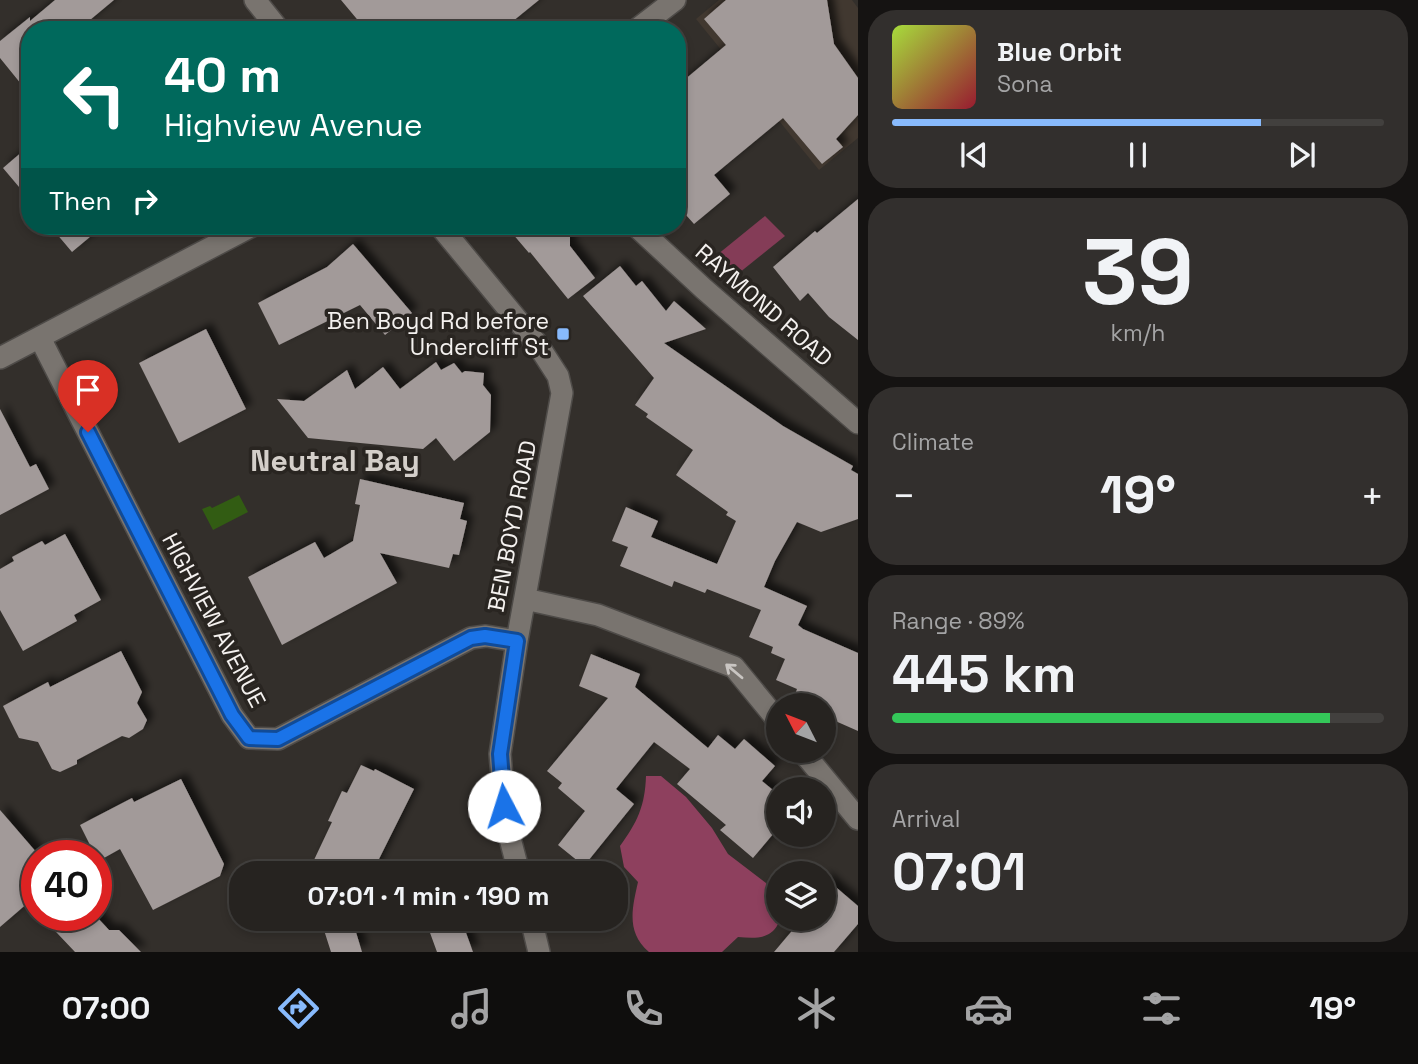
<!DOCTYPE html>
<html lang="en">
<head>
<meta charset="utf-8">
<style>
	body { margin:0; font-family:"Space Grotesk",sans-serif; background:#322f2d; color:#f1f3f6; height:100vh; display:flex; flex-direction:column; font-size:26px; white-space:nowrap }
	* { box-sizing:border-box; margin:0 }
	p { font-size:23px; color:#a4a4a5 }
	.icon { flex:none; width:38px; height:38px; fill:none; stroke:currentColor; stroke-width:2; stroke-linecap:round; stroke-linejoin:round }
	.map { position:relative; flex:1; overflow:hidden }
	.sheet { display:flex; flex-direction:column; gap:10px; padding:10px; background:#151312; width:560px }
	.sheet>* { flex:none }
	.top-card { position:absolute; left:21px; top:21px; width:665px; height:214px; border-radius:28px; box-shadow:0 4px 10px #0003,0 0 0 2px #42403e; background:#00695c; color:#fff; overflow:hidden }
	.needle { width:46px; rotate:312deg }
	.controls { position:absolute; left:766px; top:693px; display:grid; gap:14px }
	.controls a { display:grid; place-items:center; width:70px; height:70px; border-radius:50%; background:#262320; box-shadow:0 4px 10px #0003,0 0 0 2px #42403e; font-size:35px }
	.speed { position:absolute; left:21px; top:840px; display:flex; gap:14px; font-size:35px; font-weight:700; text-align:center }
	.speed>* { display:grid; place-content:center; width:91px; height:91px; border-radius:50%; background:#262320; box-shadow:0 4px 10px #0003,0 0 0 2px #42403e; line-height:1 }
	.speed .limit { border:10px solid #d22; background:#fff; color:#111 }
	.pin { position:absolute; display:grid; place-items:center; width:60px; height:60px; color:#fff; margin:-72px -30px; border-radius:50% 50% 50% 0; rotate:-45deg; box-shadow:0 0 7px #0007 }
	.pin .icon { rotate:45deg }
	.me { position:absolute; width:77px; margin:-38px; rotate:355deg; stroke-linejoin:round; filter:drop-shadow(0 0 5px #0008) }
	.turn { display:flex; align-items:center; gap:24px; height:147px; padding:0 28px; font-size:32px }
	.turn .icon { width:91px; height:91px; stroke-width:2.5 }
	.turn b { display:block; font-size:49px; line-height:60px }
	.then { display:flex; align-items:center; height:66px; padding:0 28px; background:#0003; gap:14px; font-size:26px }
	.big { font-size:52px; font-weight:600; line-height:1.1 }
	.sheet .tile { flex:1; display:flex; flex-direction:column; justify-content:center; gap:10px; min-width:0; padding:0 24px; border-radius:28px; background:#322f2d }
	.sheet .dial { align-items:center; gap:0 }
	.dial b { font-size:91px; line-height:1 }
	.song { display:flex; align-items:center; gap:21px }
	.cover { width:84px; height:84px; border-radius:10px; background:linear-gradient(135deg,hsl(80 70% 55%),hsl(350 70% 35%)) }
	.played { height:7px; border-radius:4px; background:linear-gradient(90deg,#88bafc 75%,#42403e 75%) }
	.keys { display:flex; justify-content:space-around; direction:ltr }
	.heat { display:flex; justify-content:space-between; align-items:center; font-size:38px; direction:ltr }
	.charge { height:10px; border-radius:5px; background:linear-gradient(90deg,#34c759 89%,#42403e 0) }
	.trip { position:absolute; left:229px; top:861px; width:399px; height:70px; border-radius:28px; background:#262320; box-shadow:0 4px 10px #0003,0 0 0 2px #42403e; font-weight:600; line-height:70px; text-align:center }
	.dock { display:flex; height:112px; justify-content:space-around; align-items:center; background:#0f0e0d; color:#a4a4a5 }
	.dock .icon { width:49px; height:49px }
	.dock .on { color:#88bafc }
	.dock b { font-size:32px; color:#f1f3f6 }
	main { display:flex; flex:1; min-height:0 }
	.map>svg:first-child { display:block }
	.built { fill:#413830 }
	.green { fill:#843c57 }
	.forest { fill:#8e405e }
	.water { fill:#325c13 }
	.building { fill:#a29a99; filter:url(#shadow) }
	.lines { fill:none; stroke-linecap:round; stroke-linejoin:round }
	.minor-casing { stroke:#4e4b48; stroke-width:24 }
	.minor { stroke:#79746f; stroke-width:21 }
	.oneway { stroke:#c9c5c2 }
	.route-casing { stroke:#114b97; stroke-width:18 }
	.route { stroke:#1a73e8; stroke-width:12 }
	.poi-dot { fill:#88bafc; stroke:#292521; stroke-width:2.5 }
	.labels { text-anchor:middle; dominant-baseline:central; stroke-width:7; stroke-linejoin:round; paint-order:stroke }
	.street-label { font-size:23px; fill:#f4f1ef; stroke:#292521 }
	.poi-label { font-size:23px; fill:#f4f1ef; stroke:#292521; text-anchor:end }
	.district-label { font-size:30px; font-weight:bold; fill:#d4cfca; stroke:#292521 }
</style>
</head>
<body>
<main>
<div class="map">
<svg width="858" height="952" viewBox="0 0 858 952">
	<defs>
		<filter id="shadow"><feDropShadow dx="6" dy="-6" stdDeviation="3.5" flood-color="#0009"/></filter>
	</defs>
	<rect width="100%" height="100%" fill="#332f2b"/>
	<!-- built -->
	<path class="built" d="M719,0H852L858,8V138L819,170L696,19Z"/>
	<!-- green -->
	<path class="green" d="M765,216L785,236L734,277L712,259Z"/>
	<!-- forest -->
	<path class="forest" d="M646,776H661L686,797L712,828L728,854L766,883L770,896L771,912L778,924C770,940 754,938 738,937L722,952H649C626,932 632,909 638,882L624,867L620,846C637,823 645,806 646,776Z"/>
	<!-- water -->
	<path class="water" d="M239,495L248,512L213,530L202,509L210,506L212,508Z"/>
	<!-- building -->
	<path class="building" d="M55,0H114L78,30H30V95L0,58V41L30,17V21Z
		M341,0H539L502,30H366Z
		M726,0H827L834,44L858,78V115L836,139L843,147L822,164L783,118L714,175L730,194L694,224L677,205V86L726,45L704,19Z
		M30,145V200L3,168Z
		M858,199V340L829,317L808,293L800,301L773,267L815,231L817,233Z
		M50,226H103L72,252Z
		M506,226H564L570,234V246L595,278L568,299L530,252L529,253Z
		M353,244L412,313L385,335L360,305L279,345L258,303L327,267Z
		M620,266L636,286L642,281L666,311L674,301L706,329L664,343L783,426L853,466L851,470L858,474V519L821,532L797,522L775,561L764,587L807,606L798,625L803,629L858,653V731L824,716V705H813L794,697L797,689L776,680L785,659L771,653L773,647L749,637L761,610L707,589L705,593L674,581L672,587L620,566L628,547L612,541L626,507L658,521L651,537L717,564L736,521L726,515L728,512L676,475L693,450L646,417L648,414L635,405L654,378L583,296Z
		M206,329L246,409L179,443L139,363Z
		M436,362L441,370L454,363L462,373L465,371L484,373L483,385L491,395L490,432L454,461L436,438L423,449L308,438L277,399L304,401L347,370L355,389L383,367L400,389Z
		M0,409L30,467L36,464L49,489L0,515Z
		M360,479L464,503L460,519L467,521L459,555L453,554L449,568L380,553L397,583L282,645L248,577L315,542L324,558L353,541L360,505L355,504Z
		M65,534L101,600L74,615L77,621L23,651L0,610V569L14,561L12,557L42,541L45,545Z
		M121,651L142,692L137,703L147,720L143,729L129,738L122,736L77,760V764L60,772L52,769L38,742L19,738L3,706L48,682L50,687Z
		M591,654L640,674L635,687L708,748L718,735L735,749L744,739L775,766L762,781L779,795V827L753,858L720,830L726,825L677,784L690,769L654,742L616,789L634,804L584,866L558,845L585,811L558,788L562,783L547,771L608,698L579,686Z
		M361,765L374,771L375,769L414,789L372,873H324L327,867L314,860L332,822L328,821L342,791L347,793Z
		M181,779L224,864L220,876L153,910L120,849L104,858L95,855L80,825L132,798L134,802Z
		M0,810L37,853V895L0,927Z
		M824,877L858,906V924L834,952H774L802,919H824Z
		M40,915H95L109,930H119L141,952H75Z
		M352,919L362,952H331L323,927Z
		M425,919H461L473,952H437Z"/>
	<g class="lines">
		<defs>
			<path id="minor" d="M255,0L279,30
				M636,30L675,0
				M440,226L538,345L558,376L562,393L517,641L500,754L506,823L519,873
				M636,226L704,289L858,423
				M40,338L232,715L249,738L278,739L471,638L486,636L517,641
				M0,358L252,226
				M525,599L598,615L734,667L779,722
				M802,751L858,819
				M531,919L539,952"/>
		</defs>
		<!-- minor casing -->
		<use href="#minor" class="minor-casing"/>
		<!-- minor -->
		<use href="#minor" class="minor"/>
	</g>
	<!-- one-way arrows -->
	<defs><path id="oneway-shaft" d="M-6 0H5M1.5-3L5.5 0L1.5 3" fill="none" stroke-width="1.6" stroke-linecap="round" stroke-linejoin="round" transform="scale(1.75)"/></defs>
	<use class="oneway" href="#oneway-shaft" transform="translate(734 671) rotate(-140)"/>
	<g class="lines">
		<defs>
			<path id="route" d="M88,432L232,715L249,738L278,739L471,638L485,636L517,641L500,754L504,806"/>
		</defs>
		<!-- route casing -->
		<use href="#route" class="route-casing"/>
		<!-- route -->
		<use href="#route" class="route"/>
	</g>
	<!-- markers -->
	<rect class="poi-dot" x="556" y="327" width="14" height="14" rx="3.5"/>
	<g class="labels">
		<!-- street labels -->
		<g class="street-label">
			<text transform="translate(764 305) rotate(41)">RAYMOND ROAD</text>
			<text transform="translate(512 526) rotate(-79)">BEN BOYD ROAD</text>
			<text transform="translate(214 620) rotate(62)">HIGHVIEW AVENUE</text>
		</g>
		<!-- poi labels -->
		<g class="poi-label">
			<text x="549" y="321">Ben Boyd Rd before<tspan x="549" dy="26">Undercliff St</tspan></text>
		</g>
		<!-- district labels -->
		<g class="district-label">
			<text x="335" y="460">Neutral Bay</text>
		</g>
	</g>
</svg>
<div class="controls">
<a><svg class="needle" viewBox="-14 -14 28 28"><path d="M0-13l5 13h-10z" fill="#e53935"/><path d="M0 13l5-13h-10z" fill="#a4a4a5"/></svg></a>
<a><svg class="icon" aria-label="sound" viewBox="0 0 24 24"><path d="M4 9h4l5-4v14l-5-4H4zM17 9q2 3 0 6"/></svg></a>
<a><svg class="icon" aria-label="layers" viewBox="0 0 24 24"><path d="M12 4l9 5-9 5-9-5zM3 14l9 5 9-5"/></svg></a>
</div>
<div class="speed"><div class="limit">40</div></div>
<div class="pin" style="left:88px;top:432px;background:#d93025"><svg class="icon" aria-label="arrive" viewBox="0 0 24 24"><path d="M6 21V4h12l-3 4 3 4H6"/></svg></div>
<svg class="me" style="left:504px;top:806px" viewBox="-20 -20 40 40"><circle r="19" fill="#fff"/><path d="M0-13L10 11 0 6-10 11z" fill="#1a73e8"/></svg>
<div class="trip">07:01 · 1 min · 190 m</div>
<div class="top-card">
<div class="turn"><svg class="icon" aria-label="left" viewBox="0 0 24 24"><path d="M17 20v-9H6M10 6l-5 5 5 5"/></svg><div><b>40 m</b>Highview Avenue</div></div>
<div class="then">Then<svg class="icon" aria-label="right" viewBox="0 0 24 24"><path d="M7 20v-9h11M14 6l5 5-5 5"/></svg></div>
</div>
</div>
<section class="sheet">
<div class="tile">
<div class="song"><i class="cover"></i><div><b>Blue Orbit</b><p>Sona</p></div></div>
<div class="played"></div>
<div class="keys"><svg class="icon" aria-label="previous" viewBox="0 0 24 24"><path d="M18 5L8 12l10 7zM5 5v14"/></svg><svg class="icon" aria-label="pause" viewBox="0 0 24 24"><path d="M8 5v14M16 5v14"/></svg><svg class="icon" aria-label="next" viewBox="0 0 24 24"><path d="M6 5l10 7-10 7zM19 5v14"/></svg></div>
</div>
<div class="tile dial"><b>39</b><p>km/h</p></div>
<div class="tile"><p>Climate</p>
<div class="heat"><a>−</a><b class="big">19°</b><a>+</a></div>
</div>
<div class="tile"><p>Range · 89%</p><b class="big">445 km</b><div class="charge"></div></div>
<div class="tile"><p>Arrival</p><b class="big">07:01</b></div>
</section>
</main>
<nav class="dock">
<b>07:00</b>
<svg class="icon on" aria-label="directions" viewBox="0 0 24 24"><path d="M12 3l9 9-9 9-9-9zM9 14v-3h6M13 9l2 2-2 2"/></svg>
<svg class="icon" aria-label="music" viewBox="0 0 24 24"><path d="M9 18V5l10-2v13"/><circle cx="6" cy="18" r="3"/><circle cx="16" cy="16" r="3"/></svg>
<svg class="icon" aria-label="phone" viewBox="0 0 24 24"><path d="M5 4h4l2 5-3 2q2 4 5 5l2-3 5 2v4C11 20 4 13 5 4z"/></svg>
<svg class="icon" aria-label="climate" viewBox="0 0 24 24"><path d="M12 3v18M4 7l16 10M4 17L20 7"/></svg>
<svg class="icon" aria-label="car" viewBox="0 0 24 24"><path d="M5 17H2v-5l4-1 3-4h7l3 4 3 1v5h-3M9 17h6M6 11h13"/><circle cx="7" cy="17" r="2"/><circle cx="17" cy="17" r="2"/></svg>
<svg class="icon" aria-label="filters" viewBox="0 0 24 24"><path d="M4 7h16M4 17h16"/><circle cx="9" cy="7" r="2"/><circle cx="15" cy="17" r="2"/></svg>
<b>19°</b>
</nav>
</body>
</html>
